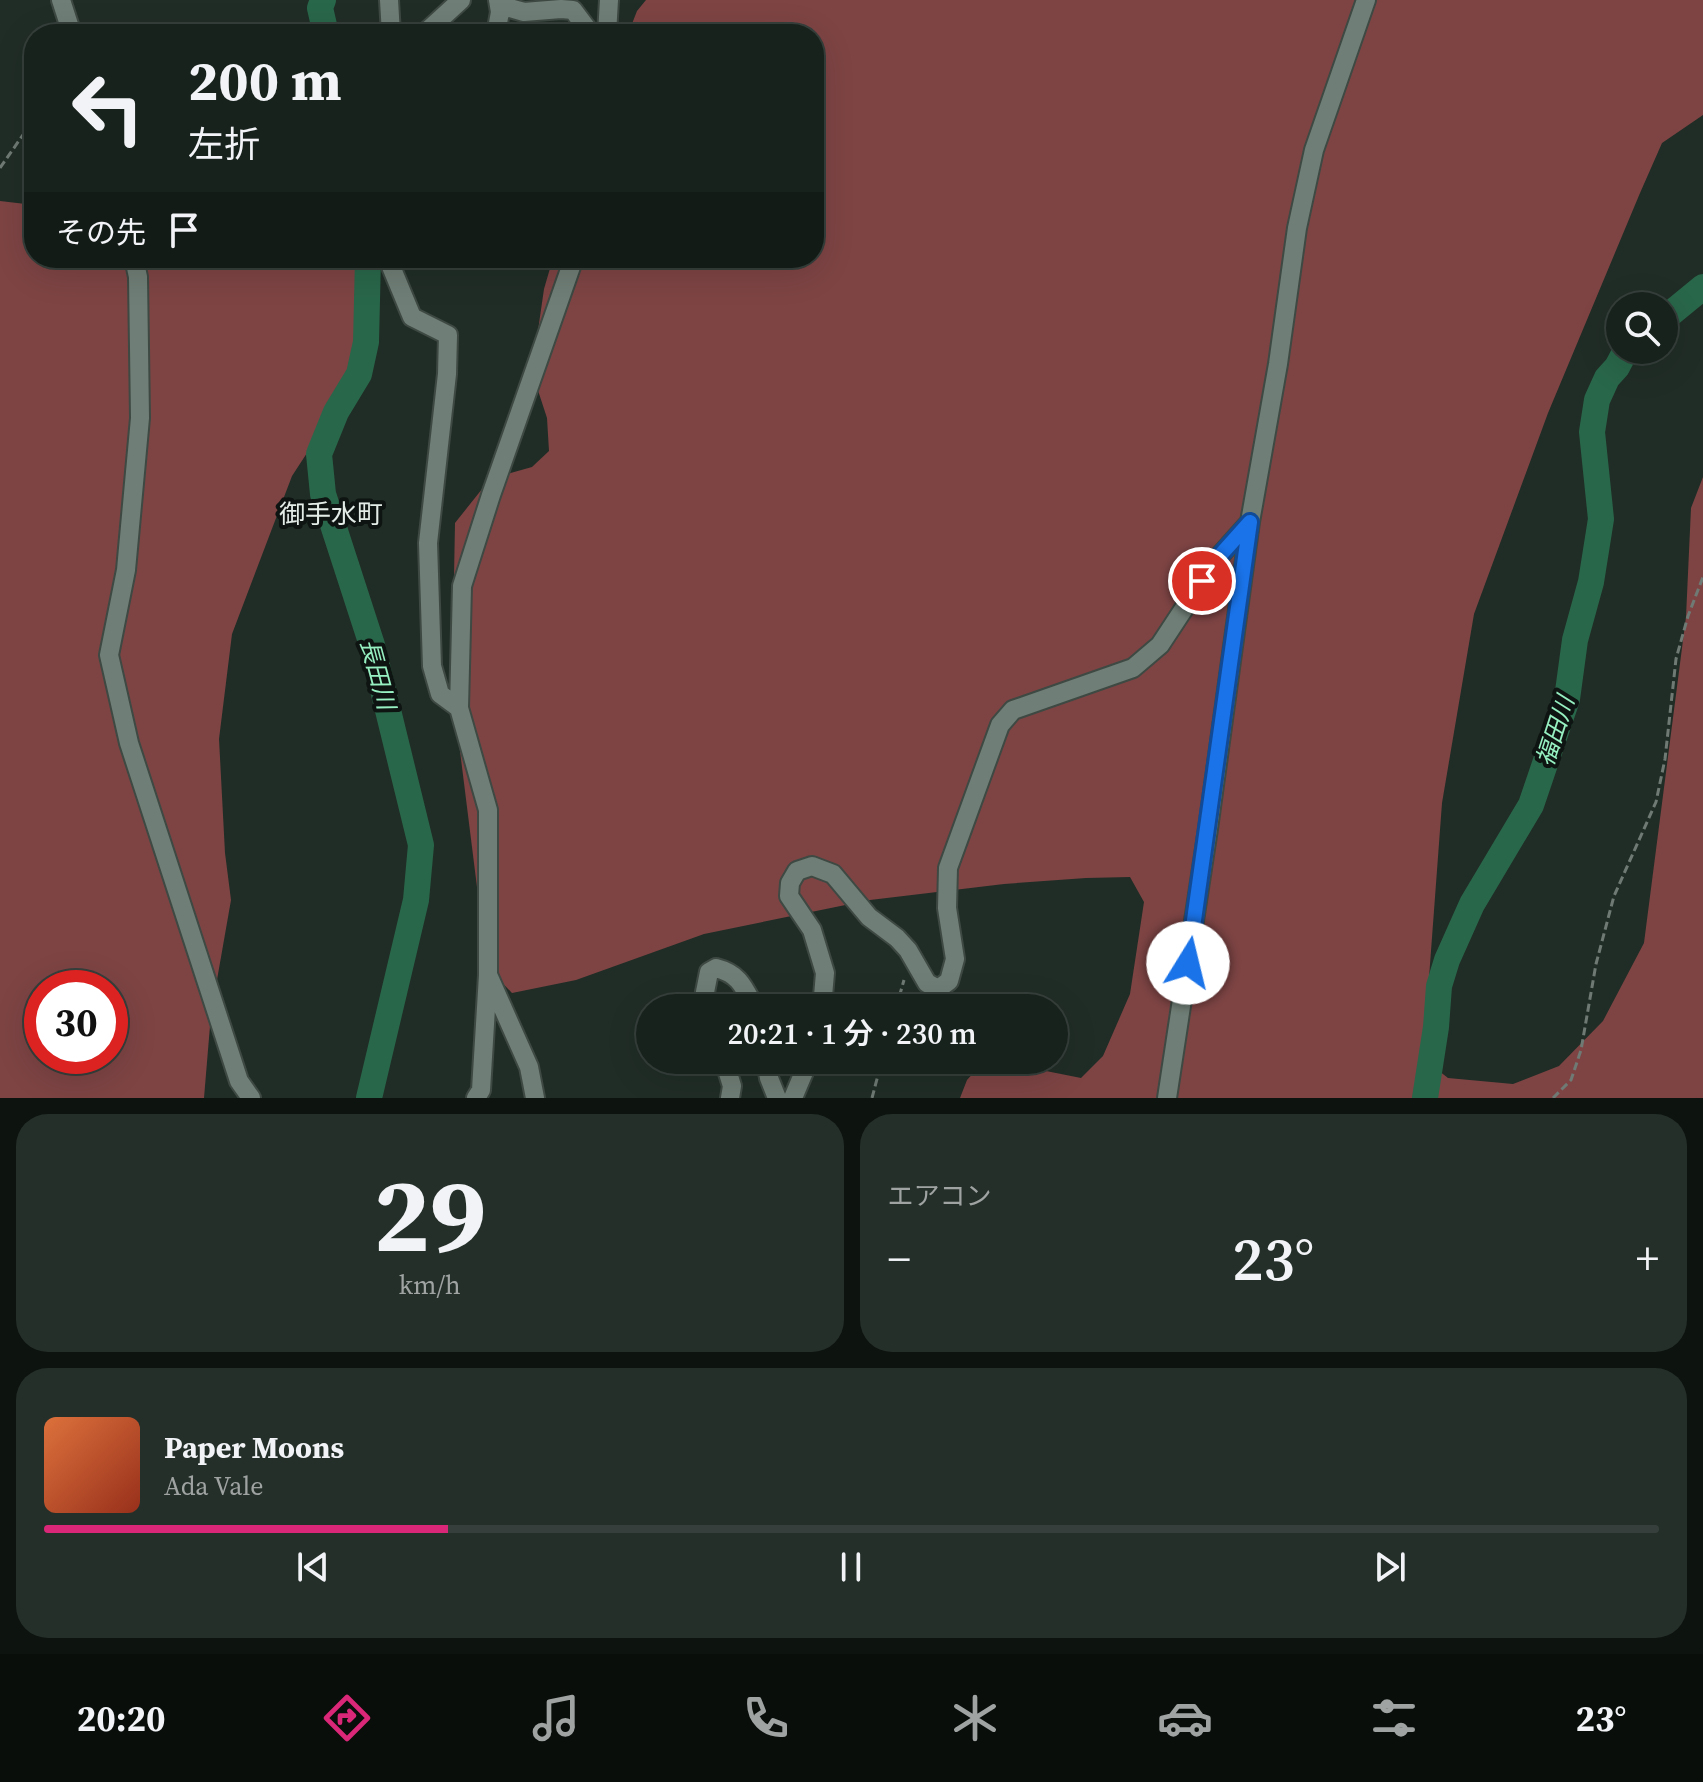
<!DOCTYPE html>
<html lang="ja">
<head>
<meta charset="utf-8">
<style>
	body { margin:0; font-family:"Source Serif 4","Noto Sans JP",serif; background:#252f29; color:#f1f3f6; height:100vh; display:flex; flex-direction:column; font-size:30px; white-space:nowrap }
	* { box-sizing:border-box; margin:0 }
	p { font-size:26px; color:#9fa4a3 }
	.icon { flex:none; width:44px; height:44px; fill:none; stroke:currentColor; stroke-width:2; stroke-linecap:round; stroke-linejoin:round }
	.map { position:relative; height:1098px; overflow:hidden }
	.side { display:flex; flex-direction:column; gap:16px; padding:16px; background:#0d130f; flex:1 }
	.side>* { flex:none }
	.guide { position:absolute; left:24px; top:24px; width:800px; height:244px; border-radius:32px; box-shadow:0 8px 32px #0002,0 0 0 2px #363f3b; background:#18221c; color:#f1f3f6; overflow:hidden }
	.buttons { position:absolute; left:1606px; top:292px; display:grid; gap:16px }
	.buttons a { display:grid; place-items:center; width:72px; height:72px; border-radius:50%; background:#18221c; box-shadow:0 8px 32px #0002,0 0 0 2px #363f3b; font-size:40px }
	.speed { position:absolute; left:24px; top:970px; display:flex; gap:16px; font-size:40px; font-weight:700; text-align:center }
	.speed>* { display:grid; place-content:center; width:104px; height:104px; border-radius:50%; background:#18221c; box-shadow:0 8px 32px #0002,0 0 0 2px #363f3b; line-height:1 }
	.speed .limit { border:12px solid #d22; background:#fff; color:#111 }
	.pin { position:absolute; display:grid; place-items:center; width:68px; height:68px; color:#fff; margin:-34px; border:4px solid #fff; border-radius:50%; box-shadow:0 2px 8px #0007 }
	.me { position:absolute; width:88px; margin:-44px; rotate:9deg; stroke-linejoin:round; filter:drop-shadow(0 0 6px #0008) }
	.turn { display:flex; align-items:center; gap:28px; height:168px; padding:0 32px; font-size:36px }
	.turn .icon { width:104px; height:104px; stroke-width:2.5 }
	.turn b { display:block; font-size:56px; line-height:68px }
	.then { display:flex; align-items:center; height:76px; padding:0 32px; background:#0003; gap:16px; font-size:30px }
	.big { font-size:60px; font-weight:600; line-height:1.1 }
	.side .card { flex:1; display:flex; flex-direction:column; justify-content:center; gap:12px; min-width:0; padding:0 28px; border-radius:32px; background:#252f29 }
	.side .dial { align-items:center; gap:0 }
	.dial b { font-size:104px; line-height:1 }
	.song { display:flex; align-items:center; gap:24px }
	.cover { width:96px; height:96px; border-radius:12px; background:linear-gradient(135deg,hsl(20 70% 55%),hsl(10 70% 35%)) }
	.played { height:8px; border-radius:4px; background:linear-gradient(90deg,#db2777 25%,#363f3b 25%) }
	.keys { display:flex; justify-content:space-around; direction:ltr }
	.heat { display:flex; justify-content:space-between; align-items:center; font-size:44px; direction:ltr }
	.side .tiles { flex:1; display:grid; gap:16px; grid-template-columns:1fr 1fr }
	.card:last-child { grid-column:span 2 }
	.trip { position:absolute; left:636px; top:994px; width:432px; height:80px; border-radius:40px; background:#18221c; box-shadow:0 8px 32px #0002,0 0 0 2px #363f3b; font-weight:600; line-height:80px; text-align:center }
	.dock { display:flex; height:128px; justify-content:space-around; align-items:center; background:#0a0e0b; color:#9fa4a3 }
	.dock .icon { width:56px; height:56px }
	.dock .current { color:#db2777 }
	.dock b { font-size:36px; color:#f1f3f6 }
	.map>svg:first-child { display:block }
	.forest { fill:#7e4444; fill-rule:evenodd }
	.lines { fill:none; stroke-linecap:round; stroke-linejoin:round }
	.river { stroke:#29674a; stroke-width:26 }
	.minor-casing { stroke:#3e4943; stroke-width:22 }
	.path { stroke:#6f7a74; stroke-width:3; stroke-dasharray:8 4; stroke-linecap:butt }
	.minor { stroke:#6f7e76; stroke-width:18 }
	.route-casing { stroke:#114b97; stroke-width:20 }
	.route { stroke:#1a73e8; stroke-width:14 }
	.labels { text-anchor:middle; dominant-baseline:central; stroke-width:8; stroke-linejoin:round; paint-order:stroke }
	.water-label { font-size:24px; font-style:italic; fill:#96f0c2; stroke:#0e1411 }
	.quarter-label { font-size:26px; fill:#e4ece8; stroke:#0e1411 }
</style>
</head>
<body>
<div class="map">
<svg width="1703" height="1098" viewBox="0 0 1703 1098">
	<rect width="100%" height="100%" fill="#202d26"/>
	<!-- forest -->
	<path class="forest" d="M646,0H1703V115L1662,143L1640,193L1548,413L1474,614L1442,803L1428,991L1425,1060L1448,1078L1513,1084L1559,1066L1603,1021L1644,943L1686,617L1691,508L1703,477V1098H960L967,1080L985,1060L1021,1066L1081,1078L1103,1056L1130,994L1144,902L1130,877L1086,878L1004,884L870,900L704,934L576,980L512,993L487,967L452,687L455,523L490,479L532,467L549,451L547,418L532,372L544,289L553,258H814V34H628L637,11Z
		M0,201L34,205V258H371L368,319L359,373L292,476L232,634L219,739L225,853L231,900L211,1014L204,1098H0ZM42,988H110V1056H42Z"/>
	<g class="lines">
		<!-- river -->
		<path class="river" d="M323,0L320,8L326,34
			M368,258L366,342L359,374L336,412L319,454L323,494L372,645L421,845L416,900L369,1098
			M1664,319L1703,287
			M1425,1098L1436,1027L1439,986L1447,960L1472,904L1531,805L1567,699L1575,640L1591,582L1601,519L1592,432L1597,400L1607,378L1617,367L1626,350"/>
		<defs>
			<path id="minor" d="M61,0L72,34
				M389,0L391,34
				M499,5L524,12L561,9L573,10L591,34
				M424,34L461,0
				M496,34L500,12L498,0
				M607,34L609,0
				M134,258L138,277L140,418L126,570L109,655L129,743L239,1081L251,1098
				M390,258V264L412,317L448,335L447,374L428,543L432,666L440,694L459,708
				M489,977L529,1067L535,1098
				M710,1008L705,992L709,972L716,968C740,974 744,988 755,1008
				M822,1008L825,973L812,930L789,896L790,883L797,871L812,866L833,874L869,917L897,938L908,950L927,983L938,989L949,981L955,959L947,908L948,868L1000,725L1013,710L1133,668L1160,645L1216,560L1250,522
				M724,1060L732,1086L730,1098
				M766,1060L769,1078L777,1098
				M476,1098L481,1090L488,975V810L459,708L462,586L491,495L574,258
				M793,1098L809,1060
				M1167,1098L1208,829L1250,522L1278,364L1297,228L1314,150L1366,0"/>
		</defs>
		<!-- minor casing -->
		<use href="#minor" class="minor-casing"/>
		<!-- path -->
		<path class="path" d="M0,168L34,119
			M896,1008L904,980
			M872,1098L882,1060
			M1553,1098L1571,1080L1581,1050L1596,964L1614,896L1656,802L1665,759L1676,659L1688,616L1703,577"/>
		<!-- minor -->
		<use href="#minor" class="minor"/>
	</g>
	<g class="lines">
		<defs>
			<path id="route" d="M1188,963L1250,522L1216,560L1202,581"/>
		</defs>
		<!-- route casing -->
		<use href="#route" class="route-casing"/>
		<!-- route -->
		<use href="#route" class="route"/>
	</g>
	<g class="labels">
		<!-- water labels -->
		<g class="water-label">
			<text transform="translate(378 674) rotate(75)">長田川</text>
			<text transform="translate(1555 731) rotate(-72)">福田川</text>
		</g>
		<!-- quarter labels -->
		<g class="quarter-label">
			<text x="331" y="514">御手水町</text>
		</g>
	</g>
</svg>
<div class="buttons">
<a><svg class="icon" aria-label="search" viewBox="0 0 24 24"><circle cx="10" cy="10" r="6"/><path d="M15 15l6 6"/></svg></a>
</div>
<div class="speed"><div class="limit">30</div></div>
<div class="pin" style="left:1202px;top:581px;background:#d93025"><svg class="icon" aria-label="arrive" viewBox="0 0 24 24"><path d="M6 21V4h12l-3 4 3 4H6"/></svg></div>
<svg class="me" style="left:1188px;top:963px" viewBox="-20 -20 40 40"><circle r="19" fill="#fff"/><path d="M0-13L10 11 0 6-10 11z" fill="#1a73e8"/></svg>
<div class="trip">20:21 · 1 分 · 230 m</div>
<div class="guide">
<div class="turn"><svg class="icon" aria-label="left" viewBox="0 0 24 24"><path d="M17 20v-9H6M10 6l-5 5 5 5"/></svg><div><b>200 m</b>左折</div></div>
<div class="then">その先<svg class="icon" aria-label="arrive" viewBox="0 0 24 24"><path d="M6 21V4h12l-3 4 3 4H6"/></svg></div>
</div>
</div>
<section class="side">
<div class="tiles">
<div class="card dial"><b>29</b><p>km/h</p></div>
<div class="card"><p>エアコン</p>
<div class="heat"><a>−</a><b class="big">23°</b><a>+</a></div>
</div>
<div class="card">
<div class="song"><i class="cover"></i><div><b>Paper Moons</b><p>Ada Vale</p></div></div>
<div class="played"></div>
<div class="keys"><svg class="icon" aria-label="previous" viewBox="0 0 24 24"><path d="M18 5L8 12l10 7zM5 5v14"/></svg><svg class="icon" aria-label="pause" viewBox="0 0 24 24"><path d="M8 5v14M16 5v14"/></svg><svg class="icon" aria-label="next" viewBox="0 0 24 24"><path d="M6 5l10 7-10 7zM19 5v14"/></svg></div>
</div>
</div>
</section>
<nav class="dock">
<b>20:20</b>
<svg class="icon current" aria-label="directions" viewBox="0 0 24 24"><path d="M12 3l9 9-9 9-9-9zM9 14v-3h6M13 9l2 2-2 2"/></svg>
<svg class="icon" aria-label="music" viewBox="0 0 24 24"><path d="M9 18V5l10-2v13"/><circle cx="6" cy="18" r="3"/><circle cx="16" cy="16" r="3"/></svg>
<svg class="icon" aria-label="phone" viewBox="0 0 24 24"><path d="M5 4h4l2 5-3 2q2 4 5 5l2-3 5 2v4C11 20 4 13 5 4z"/></svg>
<svg class="icon" aria-label="climate" viewBox="0 0 24 24"><path d="M12 3v18M4 7l16 10M4 17L20 7"/></svg>
<svg class="icon" aria-label="car" viewBox="0 0 24 24"><path d="M5 17H2v-5l4-1 3-4h7l3 4 3 1v5h-3M9 17h6M6 11h13"/><circle cx="7" cy="17" r="2"/><circle cx="17" cy="17" r="2"/></svg>
<svg class="icon" aria-label="filters" viewBox="0 0 24 24"><path d="M4 7h16M4 17h16"/><circle cx="9" cy="7" r="2"/><circle cx="15" cy="17" r="2"/></svg>
<b>23°</b>
</nav>
</body>
</html>
